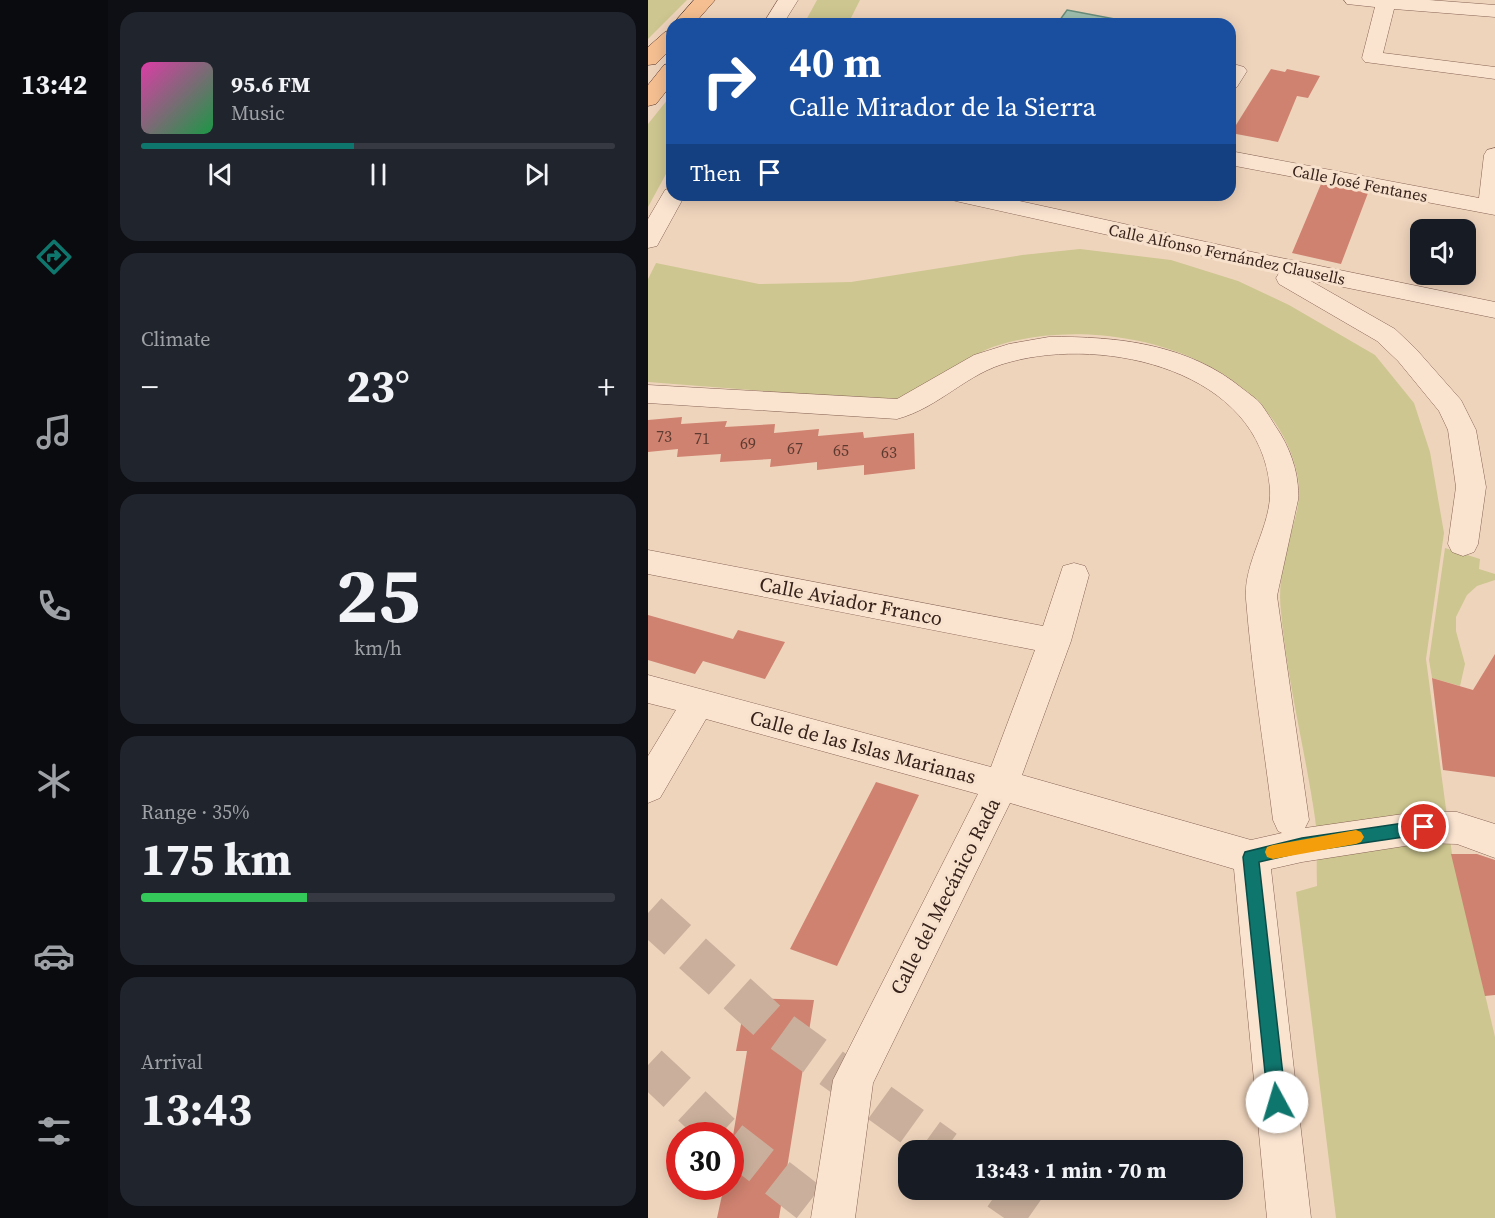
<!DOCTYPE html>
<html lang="en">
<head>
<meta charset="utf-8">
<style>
	body { margin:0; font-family:"Source Serif 4",serif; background:#20242c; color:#f1f3f6; height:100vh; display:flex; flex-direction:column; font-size:22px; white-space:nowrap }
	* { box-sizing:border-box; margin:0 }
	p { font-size:20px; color:#9ea1a6 }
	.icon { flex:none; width:33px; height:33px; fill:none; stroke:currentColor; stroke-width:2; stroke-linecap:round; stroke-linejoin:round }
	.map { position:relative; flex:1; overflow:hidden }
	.drawer { display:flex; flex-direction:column; gap:12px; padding:12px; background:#0d0f14; width:540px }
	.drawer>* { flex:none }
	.top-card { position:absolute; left:18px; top:18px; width:570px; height:183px; border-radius:18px; box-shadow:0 3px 15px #0003; background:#1a4fa0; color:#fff; overflow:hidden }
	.tools { position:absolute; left:762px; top:219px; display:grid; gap:12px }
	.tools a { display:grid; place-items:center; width:66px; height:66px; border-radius:12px; background:#171b24; box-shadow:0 3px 15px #0003; font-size:30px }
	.speed { position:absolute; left:18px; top:1122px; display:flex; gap:12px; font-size:30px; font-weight:700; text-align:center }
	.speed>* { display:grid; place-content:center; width:78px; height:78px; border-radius:50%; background:#171b24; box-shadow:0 3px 15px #0003; line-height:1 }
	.speed .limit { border:9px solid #d22; background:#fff; color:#111 }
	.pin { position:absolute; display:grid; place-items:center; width:51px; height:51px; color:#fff; margin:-26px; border:3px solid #fff; border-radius:50%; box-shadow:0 2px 6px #0007 }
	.me { position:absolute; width:66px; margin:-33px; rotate:354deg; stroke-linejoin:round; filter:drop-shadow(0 0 4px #0008) }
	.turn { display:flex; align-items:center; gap:21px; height:126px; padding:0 24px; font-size:27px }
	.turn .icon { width:78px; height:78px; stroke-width:2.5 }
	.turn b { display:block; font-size:42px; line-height:51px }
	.then { display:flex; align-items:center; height:57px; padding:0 24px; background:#0003; gap:12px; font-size:22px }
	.big { font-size:45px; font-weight:700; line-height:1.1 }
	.drawer .card { flex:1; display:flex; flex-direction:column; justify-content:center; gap:9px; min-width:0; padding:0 21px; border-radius:18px; background:#20242c }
	.drawer .dial { align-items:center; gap:0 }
	.dial b { font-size:78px; line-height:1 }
	.song { display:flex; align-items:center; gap:18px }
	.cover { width:72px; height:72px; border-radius:9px; background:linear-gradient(135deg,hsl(320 70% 55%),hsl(140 70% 35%)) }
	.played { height:6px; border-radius:3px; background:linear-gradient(90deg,#0f766e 45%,#363941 45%) }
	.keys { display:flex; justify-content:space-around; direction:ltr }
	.heat { display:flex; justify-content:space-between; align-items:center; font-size:33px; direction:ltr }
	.charge { height:9px; border-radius:4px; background:linear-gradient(90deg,#34c759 35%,#363941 0) }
	.trip { position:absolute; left:250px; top:1140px; width:345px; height:60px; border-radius:18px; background:#171b24; box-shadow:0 3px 15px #0003; font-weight:700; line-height:60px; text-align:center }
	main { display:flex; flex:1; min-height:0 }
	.menu { display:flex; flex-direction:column; width:108px; justify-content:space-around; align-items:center; background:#090b0e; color:#9ea1a6 }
	.menu .icon { width:42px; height:42px }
	.menu .current { color:#0f766e }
	.menu b { font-size:27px; color:#f1f3f6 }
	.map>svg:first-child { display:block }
	.green { fill:#cdc690 }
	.water { fill:#a0c0b0; stroke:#688e7c; stroke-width:1.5 }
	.building { fill:#cf8270 }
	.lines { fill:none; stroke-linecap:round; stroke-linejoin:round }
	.major-tunnel { stroke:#cab09c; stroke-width:40; stroke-dasharray:40 20; stroke-linecap:butt }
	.minor-casing { stroke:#876455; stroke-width:1 }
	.major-casing { stroke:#55342a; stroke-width:1 }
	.minor { fill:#fae4d0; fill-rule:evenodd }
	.major { fill:#f5bf91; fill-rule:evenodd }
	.route { fill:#0f766e; stroke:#0a4d48; stroke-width:1.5 }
	.slow { fill:#f59e0b }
	.labels { text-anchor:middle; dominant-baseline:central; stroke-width:6; stroke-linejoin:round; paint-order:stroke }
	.far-street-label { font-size:16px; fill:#36221b; stroke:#f7e1cc }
	.number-label { font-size:16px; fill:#5c3a30 }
	.street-label { font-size:20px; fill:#36221b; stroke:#f7e1cc }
</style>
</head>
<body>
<main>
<nav class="menu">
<b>13:42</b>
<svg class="icon current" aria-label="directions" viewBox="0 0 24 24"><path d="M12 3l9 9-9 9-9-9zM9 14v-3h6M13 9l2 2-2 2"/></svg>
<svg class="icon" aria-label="music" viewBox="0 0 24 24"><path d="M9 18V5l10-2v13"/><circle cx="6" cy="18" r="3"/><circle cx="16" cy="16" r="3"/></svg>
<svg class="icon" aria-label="phone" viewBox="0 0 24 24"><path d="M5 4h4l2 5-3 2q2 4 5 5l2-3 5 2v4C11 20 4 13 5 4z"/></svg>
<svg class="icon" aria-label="climate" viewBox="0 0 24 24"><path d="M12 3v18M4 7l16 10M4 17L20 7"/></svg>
<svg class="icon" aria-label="car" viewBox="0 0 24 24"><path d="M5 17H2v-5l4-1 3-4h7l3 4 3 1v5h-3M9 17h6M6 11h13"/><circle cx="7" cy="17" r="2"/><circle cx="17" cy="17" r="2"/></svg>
<svg class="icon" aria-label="filters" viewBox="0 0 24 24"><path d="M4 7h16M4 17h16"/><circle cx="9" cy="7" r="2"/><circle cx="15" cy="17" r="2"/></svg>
</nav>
<section class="drawer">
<div class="card">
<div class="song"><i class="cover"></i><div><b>95.6 FM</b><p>Music</p></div></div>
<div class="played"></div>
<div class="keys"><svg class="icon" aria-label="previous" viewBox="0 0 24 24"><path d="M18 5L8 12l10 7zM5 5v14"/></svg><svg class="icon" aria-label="pause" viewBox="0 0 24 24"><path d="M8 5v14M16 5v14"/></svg><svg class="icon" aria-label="next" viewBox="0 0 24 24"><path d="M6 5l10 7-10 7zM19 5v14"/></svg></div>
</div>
<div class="card"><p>Climate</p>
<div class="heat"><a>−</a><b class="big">23°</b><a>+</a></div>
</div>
<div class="card dial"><b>25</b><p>km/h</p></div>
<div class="card"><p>Range · 35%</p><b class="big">175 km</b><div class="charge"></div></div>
<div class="card"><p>Arrival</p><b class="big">13:43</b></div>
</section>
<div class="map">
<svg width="847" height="1218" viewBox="0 0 847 1218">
	<rect width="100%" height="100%" fill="#efd4bc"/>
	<!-- green -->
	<path class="green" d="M0,0H39L0,39Z
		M169,0H212L200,24L157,22Z
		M24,94V163L0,207V124Z
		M432,249L523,260L590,281L641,305L727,355L766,403L782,452L796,533L778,659L804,854L847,1037V1218H688L648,892L669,886C668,863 670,840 667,818C657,749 639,681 633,612C630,588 635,562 641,540C647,518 654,501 650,478C627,354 456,312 351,345C320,354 298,378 269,391C261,395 252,398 243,401L0,382V279L8,263L111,284L203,282L374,255Z
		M797,548L832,559L831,569L847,574V580L829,586L819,595L808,617V631L817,664L812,686L784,678L781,660Z"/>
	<!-- water -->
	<path class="water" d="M419,10L472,20L469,24H409Z"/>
	<!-- building -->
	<path class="building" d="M623,69L637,72L639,69L672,76L660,98L649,96L630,142L583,133Z
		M673,184L720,193L693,264L644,253Z
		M34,417L33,424L79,421L77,427L127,424L126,433L171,429L170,436L215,432L216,438L266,433L267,469L216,475V465L169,470V462L122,467L123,459L72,462L73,454L29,457L30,449L0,452V420Z
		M0,615L85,639L90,630L137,642L117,679L55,661L47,674L0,660Z
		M847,654V777L795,770L784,678L825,690Z
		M228,782L271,795L189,966L142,949Z
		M803,854H829L847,860V995L837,996Z
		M98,998L166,1000L131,1218H69L76,1186H82V1154L99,1051H88Z"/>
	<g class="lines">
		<!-- major-tunnel -->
		<path class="major-tunnel" d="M0,913L124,1025L297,1150
			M0,1065L76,1136
			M82,1141L181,1218
			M351,1190L391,1218"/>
		<defs>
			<path id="minor" d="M130,0H150L135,24H115Z
				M696,0H781L847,5V17L746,9L735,53L847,67V79L717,62L714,58L727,7L699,4Z
				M589,65L596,67L599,71L589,87L582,89V66Z
				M847,148V215L582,165V151L831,198L836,155L839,150Z
				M24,188V195H37L9,246L0,248V219L17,190Z
				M300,195H344L604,252L847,302V318L661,280L747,329L768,349L813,400L828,430L838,487L830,544L826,552L815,556L804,552L800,544L808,487L800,430L791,411L750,361L729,341L631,284L628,278L631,273L312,202L304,200Z
				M401,337C469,336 541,344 595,389C601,394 608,398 613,404C618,411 623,419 628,427C642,447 652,475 650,500L629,596L661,820L657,828L776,811L809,812L847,824V858L809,844L776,843L654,862L623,869L663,1218H619L586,869L362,803L225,1083L207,1218H163L185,1080L330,794L58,719L12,798L0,803V756L28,710L0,703V675L343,767L387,650L0,574V550L395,626L415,566L426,563L437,566L441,575L423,641L374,775L603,840L634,833L630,831L625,820C616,747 604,673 598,599C595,562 624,526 622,489C613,370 457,336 362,362C318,373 293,407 249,419L0,403V385L249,399L326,355L361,344Z"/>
			<path id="major" d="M46,0H67L46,24H25Z
				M24,30V48L8,64L0,65V47L17,32Z
				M24,63V84L8,104L0,106V85L16,65Z"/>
		</defs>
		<!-- minor casing -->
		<use href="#minor" class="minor-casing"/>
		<!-- major casing -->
		<use href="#major" class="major-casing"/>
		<!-- minor -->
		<use href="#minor" class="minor"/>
		<!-- major -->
		<use href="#major" class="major"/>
	</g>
	<!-- route -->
	<path class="route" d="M776,820L782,822L784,827L782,832L776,834L654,852L611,862L638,1102L636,1109L629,1111L623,1109L620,1102L595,857L597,852L654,838Z"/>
	<!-- slow -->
	<path class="slow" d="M708,830L713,832L716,837L713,842L708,844L625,859L619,857L617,852L619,847L625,845Z"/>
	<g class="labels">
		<!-- far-street labels -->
		<g class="far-street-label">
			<text transform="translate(712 183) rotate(11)">Calle José Fentanes</text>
			<text transform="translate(579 254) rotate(12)">Calle Alfonso Fernández Clausells</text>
		</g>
		<!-- number labels -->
		<g class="number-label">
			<text x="16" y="436">73</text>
			<text x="54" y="438">71</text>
			<text x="100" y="443">69</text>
			<text x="147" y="448">67</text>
			<text x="193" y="450">65</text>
			<text x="241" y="452">63</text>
		</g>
		<!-- street labels -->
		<g class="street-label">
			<text transform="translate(203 601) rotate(11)">Calle Aviador Franco</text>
			<text transform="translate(215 747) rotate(15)">Calle de las Islas Marianas</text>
			<text transform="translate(297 896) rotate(-63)">Calle del Mecánico Rada</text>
		</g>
	</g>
</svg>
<div class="tools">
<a><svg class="icon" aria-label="sound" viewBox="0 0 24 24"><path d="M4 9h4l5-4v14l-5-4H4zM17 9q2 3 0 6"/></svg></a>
</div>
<div class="speed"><div class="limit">30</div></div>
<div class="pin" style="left:776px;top:827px;background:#d93025"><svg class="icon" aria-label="arrive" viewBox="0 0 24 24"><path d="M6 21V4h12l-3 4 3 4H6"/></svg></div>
<svg class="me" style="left:629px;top:1102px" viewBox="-20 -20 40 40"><circle r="19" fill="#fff"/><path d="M0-13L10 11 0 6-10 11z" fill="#0f766e"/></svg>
<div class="trip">13:43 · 1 min · 70 m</div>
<div class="top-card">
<div class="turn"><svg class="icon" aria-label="right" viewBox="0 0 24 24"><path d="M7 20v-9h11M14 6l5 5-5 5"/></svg><div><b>40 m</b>Calle Mirador de la Sierra</div></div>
<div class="then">Then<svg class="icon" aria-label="arrive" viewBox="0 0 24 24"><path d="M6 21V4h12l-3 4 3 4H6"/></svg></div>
</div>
</div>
</main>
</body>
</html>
